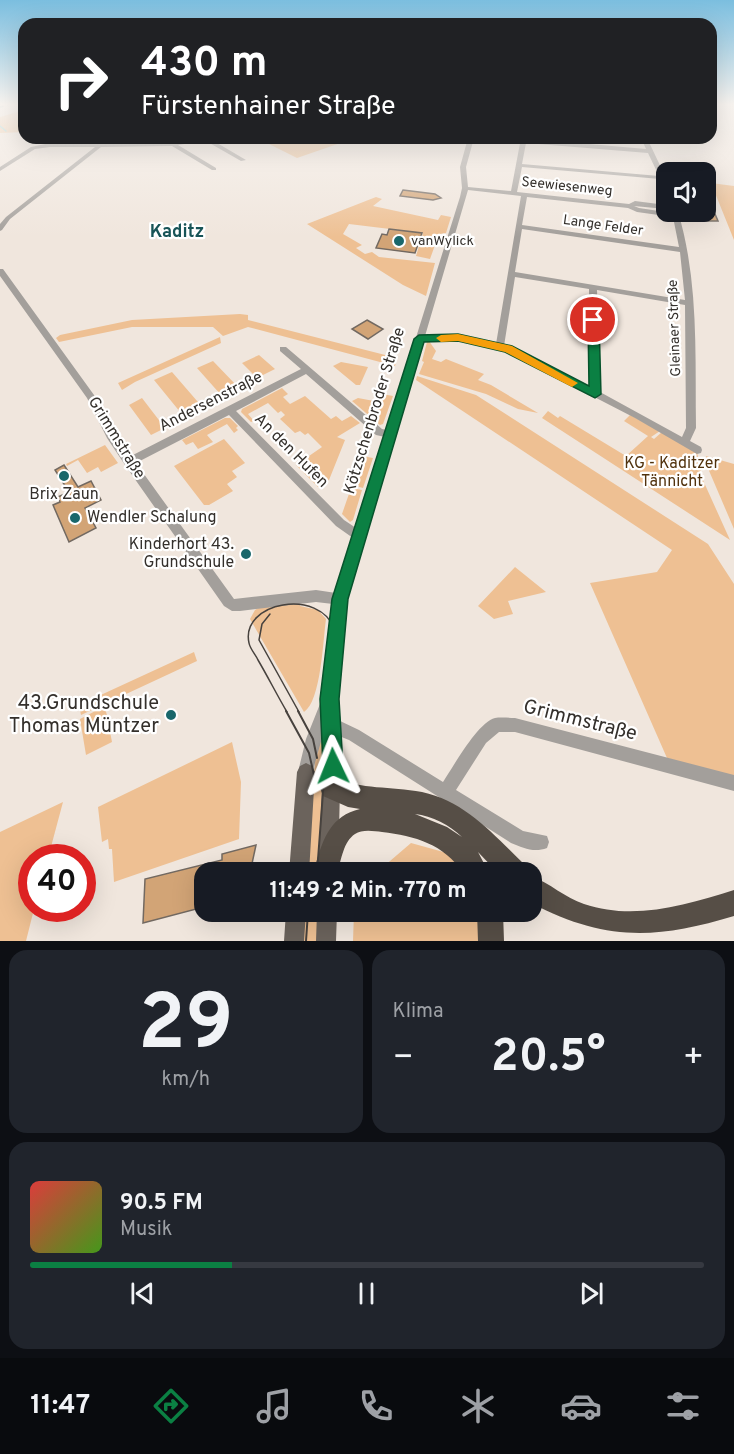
<!DOCTYPE html>
<html lang="de">
<head>
<meta charset="utf-8">
<style>
	body { margin:0; font-family:Overpass,sans-serif; background:#20242c; color:#f1f3f6; height:100vh; display:flex; flex-direction:column; font-size:22px; white-space:nowrap }
	* { box-sizing:border-box; margin:0 }
	p { font-size:20px; color:#9ea1a6 }
	.icon { flex:none; width:33px; height:33px; fill:none; stroke:currentColor; stroke-width:2; stroke-linecap:round; stroke-linejoin:round }
	.map { position:relative; height:941px; overflow:hidden }
	.drawer { display:flex; flex-direction:column; gap:9px; padding:9px; background:#0d0f14; flex:1 }
	.drawer>* { flex:none }
	.hud { position:absolute; left:18px; top:18px; width:699px; height:126px; border-radius:18px; box-shadow:0 6px 24px #0002; background:#202124; color:#fff; overflow:hidden }
	.fabs { position:absolute; left:656px; top:162px; display:grid; gap:12px }
	.fabs a { display:grid; place-items:center; width:60px; height:60px; border-radius:12px; background:#171b24; box-shadow:0 6px 24px #0002; font-size:30px }
	.speed { position:absolute; left:18px; top:844px; display:flex; gap:12px; font-size:30px; font-weight:700; text-align:center }
	.speed>* { display:grid; place-content:center; width:78px; height:78px; border-radius:50%; background:#171b24; box-shadow:0 6px 24px #0002; line-height:1 }
	.speed .limit { border:9px solid #d22; background:#fff; color:#111 }
	.pin { position:absolute; display:grid; place-items:center; width:51px; height:51px; color:#fff; margin:-26px; border:3px solid #fff; border-radius:50%; box-shadow:0 2px 6px #0007 }
	.me { position:absolute; width:66px; margin:-33px; rotate:358deg; stroke-linejoin:round; filter:drop-shadow(0 0 4px #0008) }
	.turn { display:flex; align-items:center; gap:21px; height:126px; padding:0 24px; font-size:27px }
	.turn .icon { width:78px; height:78px; stroke-width:2.5 }
	.turn b { display:block; font-size:42px; line-height:51px }
	.big { font-size:45px; font-weight:700; line-height:1.1 }
	.drawer .tile { flex:1; display:flex; flex-direction:column; justify-content:center; gap:9px; min-width:0; padding:0 21px; border-radius:18px; background:#20242c }
	.drawer .dial { align-items:center; gap:0 }
	.dial b { font-size:78px; line-height:1 }
	.song { display:flex; align-items:center; gap:18px }
	.cover { width:72px; height:72px; border-radius:9px; background:linear-gradient(135deg,hsl(0 70% 55%),hsl(100 70% 35%)) }
	.played { height:6px; border-radius:3px; background:linear-gradient(90deg,#0b8043 30%,#363941 30%) }
	.keys { display:flex; justify-content:space-around; direction:ltr }
	.heat { display:flex; justify-content:space-between; align-items:center; font-size:33px; direction:ltr }
	.drawer .tiles { flex:1; display:grid; gap:9px; grid-template-columns:1fr 1fr }
	.tile:last-child { grid-column:span 2 }
	.trip { position:absolute; left:194px; top:862px; width:348px; height:60px; border-radius:18px; background:#171b24; box-shadow:0 6px 24px #0002; font-weight:700; line-height:60px; text-align:center }
	.tabs { display:flex; height:96px; justify-content:space-around; align-items:center; background:#090b0e; color:#9ea1a6 }
	.tabs .icon { width:42px; height:42px }
	.tabs .active { color:#0b8043 }
	.tabs b { font-size:27px; color:#f1f3f6 }
	.map>svg:first-child { display:block }
	.green { fill:#eec093 }
	.lines { fill:none; stroke-linecap:round; stroke-linejoin:round }
	.stream { stroke:#78ccd1; stroke-width:1.5 }
	.ferry { stroke:#015155; stroke-width:1.5; stroke-dasharray:4 3; stroke-linecap:butt }
	.building { fill:#d2a476; stroke:#726961; stroke-width:1.5 }
	.minor { fill:#a39f9b; fill-rule:evenodd }
	.major { fill:#6b635c; fill-rule:evenodd }
	.highway { fill:#564e46; fill-rule:evenodd }
	.tram-far1 { stroke:#47423e; stroke-width:1.5 }
	.tram { stroke:#47423e; stroke-width:2 }
	.route { fill:#0b8043; stroke:#07532c; stroke-width:1.5 }
	.slow { fill:#f59e0b }
	.poi-dot { fill:#19676b; stroke:#fff; stroke-width:2 }
	.labels { text-anchor:middle; dominant-baseline:central; stroke-width:4.5; stroke-linejoin:round; paint-order:stroke }
	.far-street-label { font-size:14px; fill:#34302c; stroke:#fff }
	.far-poi-label { font-size:14px; fill:#34302c; stroke:#fff; text-anchor:start }
	.street-label { font-size:16px; fill:#34302c; stroke:#fff }
	.park-label { font-size:16px; fill:#51320d; stroke:#fff }
	.poi-label { font-size:16px; fill:#34302c; stroke:#fff }
	.far-district-label { font-size:18px; font-weight:bold; fill:#185457; stroke:#fff }
	.near-poi-label { font-size:20px; fill:#34302c; stroke:#fff; text-anchor:end }
	.near-street-label { font-size:20px; fill:#34302c; stroke:#fff }
</style>
</head>
<body>
<div class="map">
<svg width="734" height="941" viewBox="0 0 734 941">
	<rect width="100%" height="100%" fill="#f0e6dd"/>
	<!-- green -->
	<path class="green" d="M24,110V132L0,133V117Z
		M257,138H355L297,158Z
		M711,183L734,186V240Z
		M376,197L382,199L373,206L438,220L441,215L451,217L446,233L439,234L430,259L416,256L423,233L349,224L343,234L362,245L356,248L365,254L372,252L379,257L435,263L426,296L403,285L307,224Z
		M240,314L248,315V320L397,358L395,366L248,327L223,336L213,327H132L59,342L56,338L60,335L132,320Z
		M220,337L221,343L135,382L122,390L118,383Z
		M429,341L436,351L432,359L441,362L446,359L484,374L478,380L491,385L538,413L518,409L486,394L419,374L424,362L422,361L427,342Z
		M259,355L275,369L257,378L242,363Z
		M213,361L238,387L221,395L197,368Z
		M341,362L368,367L360,385H356L333,366Z
		M172,372L204,409L185,418L154,380Z
		M417,376L476,395L708,544L734,584V778L667,758L590,583L657,572L672,550L416,380Z
		M282,388L288,394L283,397L290,404L305,396L331,419L336,416L342,421L351,416L360,423L337,437L345,440L329,480L318,487L296,465L322,447L308,433L305,435L300,431L295,433L280,419L285,415L281,411L278,413L268,403L248,414L254,421L251,422L241,412L242,409Z
		M377,393L393,396L383,424L380,425L352,401L358,398L374,401Z
		M142,398L165,428L151,435L129,405Z
		M548,411L558,418L560,416L626,456L648,436L624,421L630,415L660,431L651,437L654,439L662,432L697,452L702,478L730,540L542,418Z
		M225,418H230L238,426L236,428L238,430L234,433L227,424L207,435L213,442L198,449L193,442L186,445L182,440Z
		M224,439L245,463L232,471L237,477L227,484L233,491L209,505H204L174,466Z
		M105,445L118,463L101,472L98,467L87,473L78,460L67,466L66,464Z
		M362,456L373,458L363,488L352,485Z
		M706,456L734,464V529L707,466Z
		M351,488L362,490L353,520L350,522L342,514Z
		M515,567L546,592L508,601L513,614L494,619L478,606Z
		M299,602L300,606L318,610L326,619C323,640 321,701 304,712L250,619L255,610L260,607Z
		M194,652L197,661L81,715L79,705Z
		M105,706L112,742L86,755L80,719Z
		M322,741L326,743L321,873H306L316,750L318,743Z
		M232,742L241,782L239,839L114,882L112,849H109L108,839L102,842L98,807Z
		M63,802L48,858H32V909H34L26,941H0V832Z
		M411,843L458,856L466,873H376Z
		M304,912H320L318,941H302Z
		M354,912H480V941H353Z"/>
	<g class="lines">
		<!-- stream -->
		<path class="stream" d="M0,126L6,131"/>
		<!-- ferry -->
		<path class="ferry" d="M0,107L8,105"/>
	</g>
	<!-- building -->
	<path class="building" d="M403,190L435,194L441,198L433,200L400,196Z
		M695,212L715,214L718,221H699Z
		M389,229L422,233L415,253L376,248L382,234L387,235Z
		M367,320L383,329L368,339L352,329Z
		M64,465L78,487L91,481L101,500L85,508L96,528L69,542L53,505L60,502L58,497L69,492L55,470Z
		M256,845L250,873H204V907L143,923L145,879L222,860V854Z"/>
	<g class="lines">
		<!-- minor -->
		<path class="minor" d="M204,138H218L212,140L246,160L241,161L206,141L178,145L216,168V170H212L172,146L101,147L10,219L2,230L0,231V224L6,217L95,147H50L35,149L0,171V167L31,147L50,143H166Z
			M468,138H474L466,167L468,187L511,191L521,138L646,149L641,138H647L666,178V188L664,187L660,179L522,167L517,192L629,204L635,201L666,205V209L634,206L639,208L672,213L678,212C699,281 695,356 696,428L690,441L701,447L702,450L701,453L697,454L635,418L505,351L458,341L423,342L346,599L336,699L338,720L359,730L443,782C453,767 478,722 495,718C501,717 509,718 515,718L734,775V791L515,732H499L486,743L456,790L523,831L547,836L549,842L547,848C534,853 523,848 511,843L349,740L339,736C340,754 344,776 337,794L331,796L325,794L323,788L325,766L324,731L311,777L306,780L301,777L298,772L306,739L322,699L333,604L316,602L240,611H232L224,606L125,465L107,438L87,398L0,276V269H3L94,395L115,433L131,456L301,369L280,351V347H286L382,429L387,430L460,197L462,188L460,167ZM526,143L648,153L659,176L522,164ZM468,190L521,196L496,344L458,335L425,336ZM527,197L628,208L637,212L673,217L679,247L522,225ZM522,229L680,252L685,300L515,272ZM515,277L589,289L590,387L511,347L504,346ZM597,290L685,305L686,428L682,437L600,392ZM306,374L376,435L385,437L356,528L344,520L236,411ZM229,415L336,526L353,538L336,593L316,590L234,599L136,463Z"/>
		<!-- major -->
		<path class="major" d="M306,763L312,766L315,772L309,873H289L297,772L300,766Z
			M331,779L337,782L340,788L338,873H318L322,788L325,782Z
			M286,912H306L304,941H284Z
			M317,912H337L336,941H316Z"/>
		<!-- highway -->
		<path class="highway" d="M331,777C364,790 389,786 422,792C465,801 494,835 524,864L527,873H498L478,852L489,873H463C444,844 415,836 382,832C374,831 362,829 355,834C343,842 342,859 337,872H319L316,863C324,837 331,816 360,809L348,807L323,796L320,788L323,780ZM415,814C432,816 450,825 462,837L447,827Z
			M531,876C550,883 565,898 584,904C634,921 686,905 734,890V916C655,940 604,941 531,903Z
			M477,912H503L504,941H478Z"/>
		<!-- tram-far1 -->
		<path class="tram-far1" d="M270,614L262,624L259,640L299,712
			M287,712C277,695 268,677 258,660C256,655 250,649 249,643C240,602 320,587 335,630C339,642 330,696 329,712"/>
		<!-- tram -->
		<path class="tram" d="M286,711L309,753L316,784
			M298,711L313,739L317,758
			M317,873L329,711
			M306,941L308,912"/>
	</g>
	<!-- sky -->
	<linearGradient id="sky" x2="0" y2="1"><stop stop-color="#7bbedf"/><stop offset="0.44" stop-color="#f8f4f0"/><stop offset="1" stop-color="#f8f4f0" stop-opacity="0"/></linearGradient>
	<rect width="734" height="237" fill="url(#sky)"/>
	<!-- route -->
	<path class="route" d="M593,317L599,320L601,394L595,398L505,352L458,341L424,342L348,599L339,699L343,766L340,773L333,776L326,773L323,766L320,699L332,599L414,339L419,335L458,334L512,346L589,386L588,320Z"/>
	<!-- slow -->
	<path class="slow" d="M458,334L512,346L578,383L572,387L568,385L505,352L458,341L441,342L436,338L441,335Z"/>
	<!-- markers -->
	<g class="poi-dot">
		<circle cx="399" cy="241" r="6"/>
		<circle cx="64" cy="476" r="6"/>
		<circle cx="75" cy="518" r="6"/>
		<circle cx="246" cy="554" r="6"/>
		<circle cx="171" cy="715" r="6"/>
	</g>
	<g class="labels">
		<!-- far-street labels -->
		<g class="far-street-label">
			<text transform="translate(567 187) rotate(6)">Seewiesenweg</text>
			<text transform="translate(603 226) rotate(8)">Lange Felder</text>
			<text transform="translate(675 328) rotate(-92)">Gleinaer Straße</text>
		</g>
		<!-- far-poi labels -->
		<g class="far-poi-label">
			<text x="411" y="241">vanWylick</text>
		</g>
		<!-- street labels -->
		<g class="street-label">
			<text transform="translate(211 402) rotate(-27)">Andersenstraße</text>
			<text transform="translate(375 411) rotate(-73)">Kötzschenbroder Straße</text>
			<text transform="translate(116 438) rotate(58)">Grimmstraße</text>
			<text transform="translate(291 451) rotate(45)">An den Hufen</text>
		</g>
		<!-- park labels -->
		<g class="park-label">
			<text x="672" y="464">KG - Kaditzer<tspan x="672" dy="18">Tännicht</tspan></text>
		</g>
		<!-- poi labels -->
		<g class="poi-label">
			<text x="64" y="495">Brix Zaun</text>
			<text x="87" y="518" text-anchor="start">Wendler Schalung</text>
			<text x="234" y="545" text-anchor="end">Kinderhort 43.<tspan x="234" dy="18">Grundschule</tspan></text>
		</g>
		<!-- far-district labels -->
		<g class="far-district-label">
			<text x="177" y="232">Kaditz</text>
		</g>
		<!-- near-poi labels -->
		<g class="near-poi-label">
			<text x="159" y="704">43.Grundschule<tspan x="159" dy="23">Thomas Müntzer</tspan></text>
		</g>
		<!-- near-street labels -->
		<g class="near-street-label">
			<text transform="translate(580 721) rotate(14)">Grimmstraße</text>
		</g>
	</g>
</svg>
<div class="fabs">
<a><svg class="icon" aria-label="sound" viewBox="0 0 24 24"><path d="M4 9h4l5-4v14l-5-4H4zM17 9q2 3 0 6"/></svg></a>
</div>
<div class="speed"><div class="limit">40</div></div>
<div class="pin" style="left:593px;top:320px;background:#d93025"><svg class="icon" aria-label="arrive" viewBox="0 0 24 24"><path d="M6 21V4h12l-3 4 3 4H6"/></svg></div>
<svg class="me" style="left:333px;top:766px" viewBox="-20 -20 40 40"><path d="M0-17L14 15 0 8-14 15z" fill="#0b8043" stroke="#fff" stroke-width="4"/></svg>
<div class="trip">11:49 · 2 Min. · 770 m</div>
<div class="hud">
<div class="turn"><svg class="icon" aria-label="right" viewBox="0 0 24 24"><path d="M7 20v-9h11M14 6l5 5-5 5"/></svg><div><b>430 m</b>Fürstenhainer Straße</div></div>
</div>
</div>
<section class="drawer">
<div class="tiles">
<div class="tile dial"><b>29</b><p>km/h</p></div>
<div class="tile"><p>Klima</p>
<div class="heat"><a>−</a><b class="big">20.5°</b><a>+</a></div>
</div>
<div class="tile">
<div class="song"><i class="cover"></i><div><b>90.5 FM</b><p>Musik</p></div></div>
<div class="played"></div>
<div class="keys"><svg class="icon" aria-label="previous" viewBox="0 0 24 24"><path d="M18 5L8 12l10 7zM5 5v14"/></svg><svg class="icon" aria-label="pause" viewBox="0 0 24 24"><path d="M8 5v14M16 5v14"/></svg><svg class="icon" aria-label="next" viewBox="0 0 24 24"><path d="M6 5l10 7-10 7zM19 5v14"/></svg></div>
</div>
</div>
</section>
<nav class="tabs">
<b>11:47</b>
<svg class="icon active" aria-label="directions" viewBox="0 0 24 24"><path d="M12 3l9 9-9 9-9-9zM9 14v-3h6M13 9l2 2-2 2"/></svg>
<svg class="icon" aria-label="music" viewBox="0 0 24 24"><path d="M9 18V5l10-2v13"/><circle cx="6" cy="18" r="3"/><circle cx="16" cy="16" r="3"/></svg>
<svg class="icon" aria-label="phone" viewBox="0 0 24 24"><path d="M5 4h4l2 5-3 2q2 4 5 5l2-3 5 2v4C11 20 4 13 5 4z"/></svg>
<svg class="icon" aria-label="climate" viewBox="0 0 24 24"><path d="M12 3v18M4 7l16 10M4 17L20 7"/></svg>
<svg class="icon" aria-label="car" viewBox="0 0 24 24"><path d="M5 17H2v-5l4-1 3-4h7l3 4 3 1v5h-3M9 17h6M6 11h13"/><circle cx="7" cy="17" r="2"/><circle cx="17" cy="17" r="2"/></svg>
<svg class="icon" aria-label="filters" viewBox="0 0 24 24"><path d="M4 7h16M4 17h16"/><circle cx="9" cy="7" r="2"/><circle cx="15" cy="17" r="2"/></svg>
</nav>
</body>
</html>
